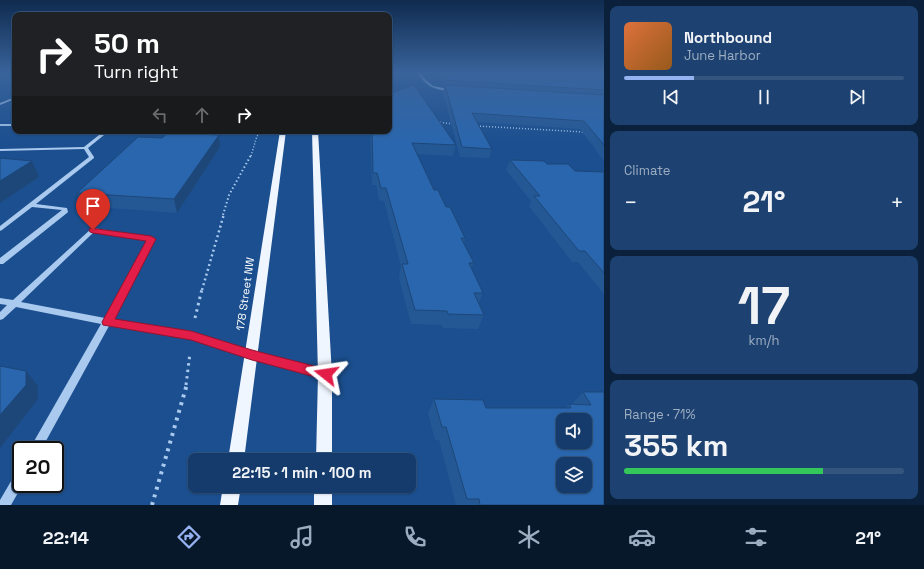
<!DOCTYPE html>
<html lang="en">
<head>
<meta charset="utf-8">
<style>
	body { margin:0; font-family:"Space Grotesk",sans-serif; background:#1d4271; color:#f1f3f6; height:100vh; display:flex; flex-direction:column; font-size:15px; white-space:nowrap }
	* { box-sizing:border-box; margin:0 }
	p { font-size:13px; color:#9dadc1 }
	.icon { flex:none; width:22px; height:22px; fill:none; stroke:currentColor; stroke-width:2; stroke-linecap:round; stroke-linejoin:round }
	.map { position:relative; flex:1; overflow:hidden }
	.side { display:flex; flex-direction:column; gap:6px; padding:6px; background:#0b203b; width:320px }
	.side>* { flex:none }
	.hud { position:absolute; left:12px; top:12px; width:380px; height:122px; border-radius:8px; box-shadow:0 1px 3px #0004,0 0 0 1px #33557e; background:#202124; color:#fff; overflow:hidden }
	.fabs { position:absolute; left:556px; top:413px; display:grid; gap:8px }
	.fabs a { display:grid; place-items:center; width:36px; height:36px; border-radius:8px; background:#143b6b; box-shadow:0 1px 3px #0004,0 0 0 1px #33557e; font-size:20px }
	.speed { position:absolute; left:12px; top:441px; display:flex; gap:8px; font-size:20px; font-weight:700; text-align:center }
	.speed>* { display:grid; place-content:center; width:52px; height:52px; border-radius:50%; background:#143b6b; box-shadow:0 1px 3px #0004,0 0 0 1px #33557e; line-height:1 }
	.speed .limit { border:2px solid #111; border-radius:6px; background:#fff; color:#111 }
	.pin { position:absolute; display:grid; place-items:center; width:34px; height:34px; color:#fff; margin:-41px -17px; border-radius:50% 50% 50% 0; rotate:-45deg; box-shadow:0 0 4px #0007 }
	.pin .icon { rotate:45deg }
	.me { position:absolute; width:44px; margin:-22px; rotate:285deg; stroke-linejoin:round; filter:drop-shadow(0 0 3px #0008) }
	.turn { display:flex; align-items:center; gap:14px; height:84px; padding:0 16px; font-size:18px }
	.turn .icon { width:52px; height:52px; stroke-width:2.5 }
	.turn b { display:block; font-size:28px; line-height:34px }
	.lanes { display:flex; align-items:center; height:38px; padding:0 16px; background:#0003; justify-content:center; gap:20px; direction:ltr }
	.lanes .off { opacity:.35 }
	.big { font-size:30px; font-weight:800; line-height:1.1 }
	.side .card { flex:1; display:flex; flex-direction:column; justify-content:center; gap:6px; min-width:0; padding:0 14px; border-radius:8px; background:#1d4271 }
	.side .dial { align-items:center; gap:0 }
	.dial b { font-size:52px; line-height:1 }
	.song { display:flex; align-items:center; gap:12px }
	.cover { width:48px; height:48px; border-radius:6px; background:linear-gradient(135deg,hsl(20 70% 55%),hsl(30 70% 35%)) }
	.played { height:4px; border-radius:2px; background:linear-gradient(90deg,#95b2f1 25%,#33557e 25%) }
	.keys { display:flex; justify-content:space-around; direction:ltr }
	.heat { display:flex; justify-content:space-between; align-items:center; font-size:22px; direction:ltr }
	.charge { height:6px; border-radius:3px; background:linear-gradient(90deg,#34c759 71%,#33557e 0) }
	.trip { position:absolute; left:188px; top:453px; width:228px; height:40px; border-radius:8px; background:#143b6b; box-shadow:0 1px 3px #0004,0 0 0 1px #33557e; font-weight:800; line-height:40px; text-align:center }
	.tabs { display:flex; height:64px; justify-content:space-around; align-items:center; background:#08182b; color:#9dadc1 }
	.tabs .icon { width:28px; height:28px }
	.tabs .active { color:#95b2f1 }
	.tabs b { font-size:18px; color:#f1f3f6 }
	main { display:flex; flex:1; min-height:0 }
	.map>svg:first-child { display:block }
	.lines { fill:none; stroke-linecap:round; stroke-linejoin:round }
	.path-far4 { stroke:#a9c9ee; stroke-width:1.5; stroke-dasharray:1 2; stroke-linecap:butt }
	.path-far3 { stroke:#a9c9ee; stroke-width:2; stroke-dasharray:1.5 2.5; stroke-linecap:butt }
	.path-far2 { stroke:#a9c9ee; stroke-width:2.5; stroke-dasharray:2 3; stroke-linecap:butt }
	.path-far1 { stroke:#a9c9ee; stroke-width:3; stroke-dasharray:2.5 4; stroke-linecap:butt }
	.path { stroke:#a9c9ee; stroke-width:4; stroke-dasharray:3 5; stroke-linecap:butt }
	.minor { fill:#a9c9ee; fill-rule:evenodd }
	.major { fill:#f0f6ff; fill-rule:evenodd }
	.wall { fill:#245895 }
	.shaded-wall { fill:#1d4779 }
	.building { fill:#2a66ad; stroke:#1d4779; fill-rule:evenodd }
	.route { fill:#e11d48; stroke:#92132f }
	.labels { text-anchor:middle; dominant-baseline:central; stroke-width:4; stroke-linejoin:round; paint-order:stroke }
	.street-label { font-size:11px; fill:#fff; stroke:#1b4f8f }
</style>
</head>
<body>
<main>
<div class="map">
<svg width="604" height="505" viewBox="0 0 604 505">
	<rect width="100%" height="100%" fill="#1b4f8f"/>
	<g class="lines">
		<!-- path-far4 -->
		<path class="path-far4" d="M437,122L454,124
			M477,126L584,132
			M251,156L257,136L263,131"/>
		<!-- path-far3 -->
		<path class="path-far3" d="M223,215L229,195L251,155"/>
		<!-- path-far2 -->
		<path class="path-far2" d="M202,290L224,214"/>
		<!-- path-far1 -->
		<path class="path-far1" d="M195,318L202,289
			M186,385L190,353"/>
		<!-- path -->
		<path class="path" d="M152,505L187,384"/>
		<!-- minor -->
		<path class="minor" d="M417,72H419L427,81L433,86L454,90L452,91C435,90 426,87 417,72Z
			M15,97V99L0,105V103Z
			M0,124H15V126H0Z
			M104,131H109L88,148L94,157V158L36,204L67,208L68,212L67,213L3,264H0V258L62,210L32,207L2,230L0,231V226L89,157L84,149L0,151V149L84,147Z
			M93,228L151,237L154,239L113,320L191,331L252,351L325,371L328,372L330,375L328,378L325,379L252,359L191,339L109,326L41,450H29L101,324L16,307L3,319L0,320V312L7,305L0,304V298L13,300L91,229ZM94,232L147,240L105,318L21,302Z
			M21,469V484H23L11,505H0V500L17,471Z"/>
		<!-- major -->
		<path class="major" d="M280,131H286L244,460H228Z
			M312,131H318L332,375V460H316L318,375Z
			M223,486H241L238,505H220Z
			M314,486H332V505H314Z"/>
	</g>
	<!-- wall -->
	<path class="wall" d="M389,72L399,75L398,79H389Z
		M438,72H604V161L580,129L477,122L492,149L489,158L460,157L443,93L444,87H442L441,84L442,79H439Z
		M370,131H389L456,145L453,156L417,154L434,190L446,207L465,238L464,243L474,263L471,268L483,293L479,302L484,315L478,329L443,328L442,325L411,324L399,278L401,266L384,201L379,200L376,185H372Z
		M220,147L177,213L83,206L77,193Z
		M510,160L547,164L575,171L604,172V294L578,262H572L529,206L531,201L506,170Z
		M583,392H604V505H456L439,440H435L428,413L434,399L486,408H566L569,404H572Z"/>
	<!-- shaded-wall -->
	<path class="shaded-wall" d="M219,135L220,147L177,213L174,199Z
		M32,161L39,177L0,203V181Z
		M26,371L38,386V399L0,448V415Z"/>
	<!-- building -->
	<path class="building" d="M389,72H396L399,75H389Z
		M441,72H604V90L443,80L442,77L457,72Z
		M414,85L456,145L412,143L434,190H438L446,207H450L465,238H461L474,263H469L483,293H474L484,315L448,314L447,311L415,310L402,264H408L386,188H381L377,173H373L372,131H389V94Z
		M445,85L604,95V145L584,121L472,113L492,149L462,147Z
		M168,133L219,135L174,199L77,193L138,137L162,138Z
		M0,158L32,161L0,181Z
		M510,160L544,161L547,164H568L575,171L604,172V273L585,251H579L534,196H540Z
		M0,366L26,371V385L0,415Z
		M583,392H604V505H480L479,499H467L446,427H442L434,399L483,400L486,408H571L569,404L591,405ZM563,420H585V442H563ZM563,464H585V486H563Z"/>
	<!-- sky -->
	<linearGradient id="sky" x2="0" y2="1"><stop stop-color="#0f2b4f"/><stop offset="0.51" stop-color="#39639b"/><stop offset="1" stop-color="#39639b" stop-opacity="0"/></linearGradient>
	<rect width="604" height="142" fill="url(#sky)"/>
	<!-- route -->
	<path class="route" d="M90,228L151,236L156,239L115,319L191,331L252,350L326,369L330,371L332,374L330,378L326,380L252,360L191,340L103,325L102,322L146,241L93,233L90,232L89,230Z"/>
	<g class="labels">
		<!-- street labels -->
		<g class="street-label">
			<text transform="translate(245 294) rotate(-82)">178 Street NW</text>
		</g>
	</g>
</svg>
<div class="fabs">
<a><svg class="icon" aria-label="sound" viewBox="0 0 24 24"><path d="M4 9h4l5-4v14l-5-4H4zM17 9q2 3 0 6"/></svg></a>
<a><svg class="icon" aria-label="layers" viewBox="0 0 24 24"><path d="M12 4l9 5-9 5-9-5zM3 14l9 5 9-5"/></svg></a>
</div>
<div class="speed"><div class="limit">20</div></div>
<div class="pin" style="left:93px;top:230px;background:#d93025"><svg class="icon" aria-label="arrive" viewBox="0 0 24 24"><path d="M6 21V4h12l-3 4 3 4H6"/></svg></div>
<svg class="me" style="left:326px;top:374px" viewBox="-20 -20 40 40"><path d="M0-17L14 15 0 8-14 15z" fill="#e11d48" stroke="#fff" stroke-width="4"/></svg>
<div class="trip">22:15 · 1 min · 100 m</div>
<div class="hud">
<div class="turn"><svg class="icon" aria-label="right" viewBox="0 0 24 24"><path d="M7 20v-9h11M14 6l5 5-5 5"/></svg><div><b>50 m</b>Turn right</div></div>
<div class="lanes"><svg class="icon off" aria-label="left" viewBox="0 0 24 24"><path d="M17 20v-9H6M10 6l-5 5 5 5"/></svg><svg class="icon off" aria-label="ahead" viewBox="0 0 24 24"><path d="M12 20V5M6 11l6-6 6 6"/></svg><svg class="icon" aria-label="right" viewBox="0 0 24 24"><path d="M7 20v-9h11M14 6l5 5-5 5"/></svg></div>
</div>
</div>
<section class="side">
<div class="card">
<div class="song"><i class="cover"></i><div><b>Northbound</b><p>June Harbor</p></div></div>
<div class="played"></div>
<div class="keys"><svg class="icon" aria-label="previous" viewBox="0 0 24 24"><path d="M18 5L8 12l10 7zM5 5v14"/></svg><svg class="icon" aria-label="pause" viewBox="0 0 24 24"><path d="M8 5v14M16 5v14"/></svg><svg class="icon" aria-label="next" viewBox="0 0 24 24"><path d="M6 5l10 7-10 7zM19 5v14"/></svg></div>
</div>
<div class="card"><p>Climate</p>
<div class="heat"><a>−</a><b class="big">21°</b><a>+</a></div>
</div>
<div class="card dial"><b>17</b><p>km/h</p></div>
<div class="card"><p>Range · 71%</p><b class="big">355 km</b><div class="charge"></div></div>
</section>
</main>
<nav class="tabs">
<b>22:14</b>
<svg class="icon active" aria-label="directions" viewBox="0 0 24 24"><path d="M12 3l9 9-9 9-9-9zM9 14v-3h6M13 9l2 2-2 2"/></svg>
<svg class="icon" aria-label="music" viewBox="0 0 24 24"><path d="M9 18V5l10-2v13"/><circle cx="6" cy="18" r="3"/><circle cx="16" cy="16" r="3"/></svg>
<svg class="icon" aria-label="phone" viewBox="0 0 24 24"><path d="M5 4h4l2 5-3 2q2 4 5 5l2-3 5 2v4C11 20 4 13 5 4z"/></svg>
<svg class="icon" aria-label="climate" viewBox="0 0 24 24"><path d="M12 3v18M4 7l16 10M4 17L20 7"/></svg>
<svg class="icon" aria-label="car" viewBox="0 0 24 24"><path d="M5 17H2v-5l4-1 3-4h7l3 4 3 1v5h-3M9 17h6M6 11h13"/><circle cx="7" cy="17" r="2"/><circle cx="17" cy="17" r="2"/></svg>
<svg class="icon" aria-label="filters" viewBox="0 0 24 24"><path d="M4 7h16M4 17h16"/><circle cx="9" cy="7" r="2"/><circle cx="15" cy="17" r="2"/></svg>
<b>21°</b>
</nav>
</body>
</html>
